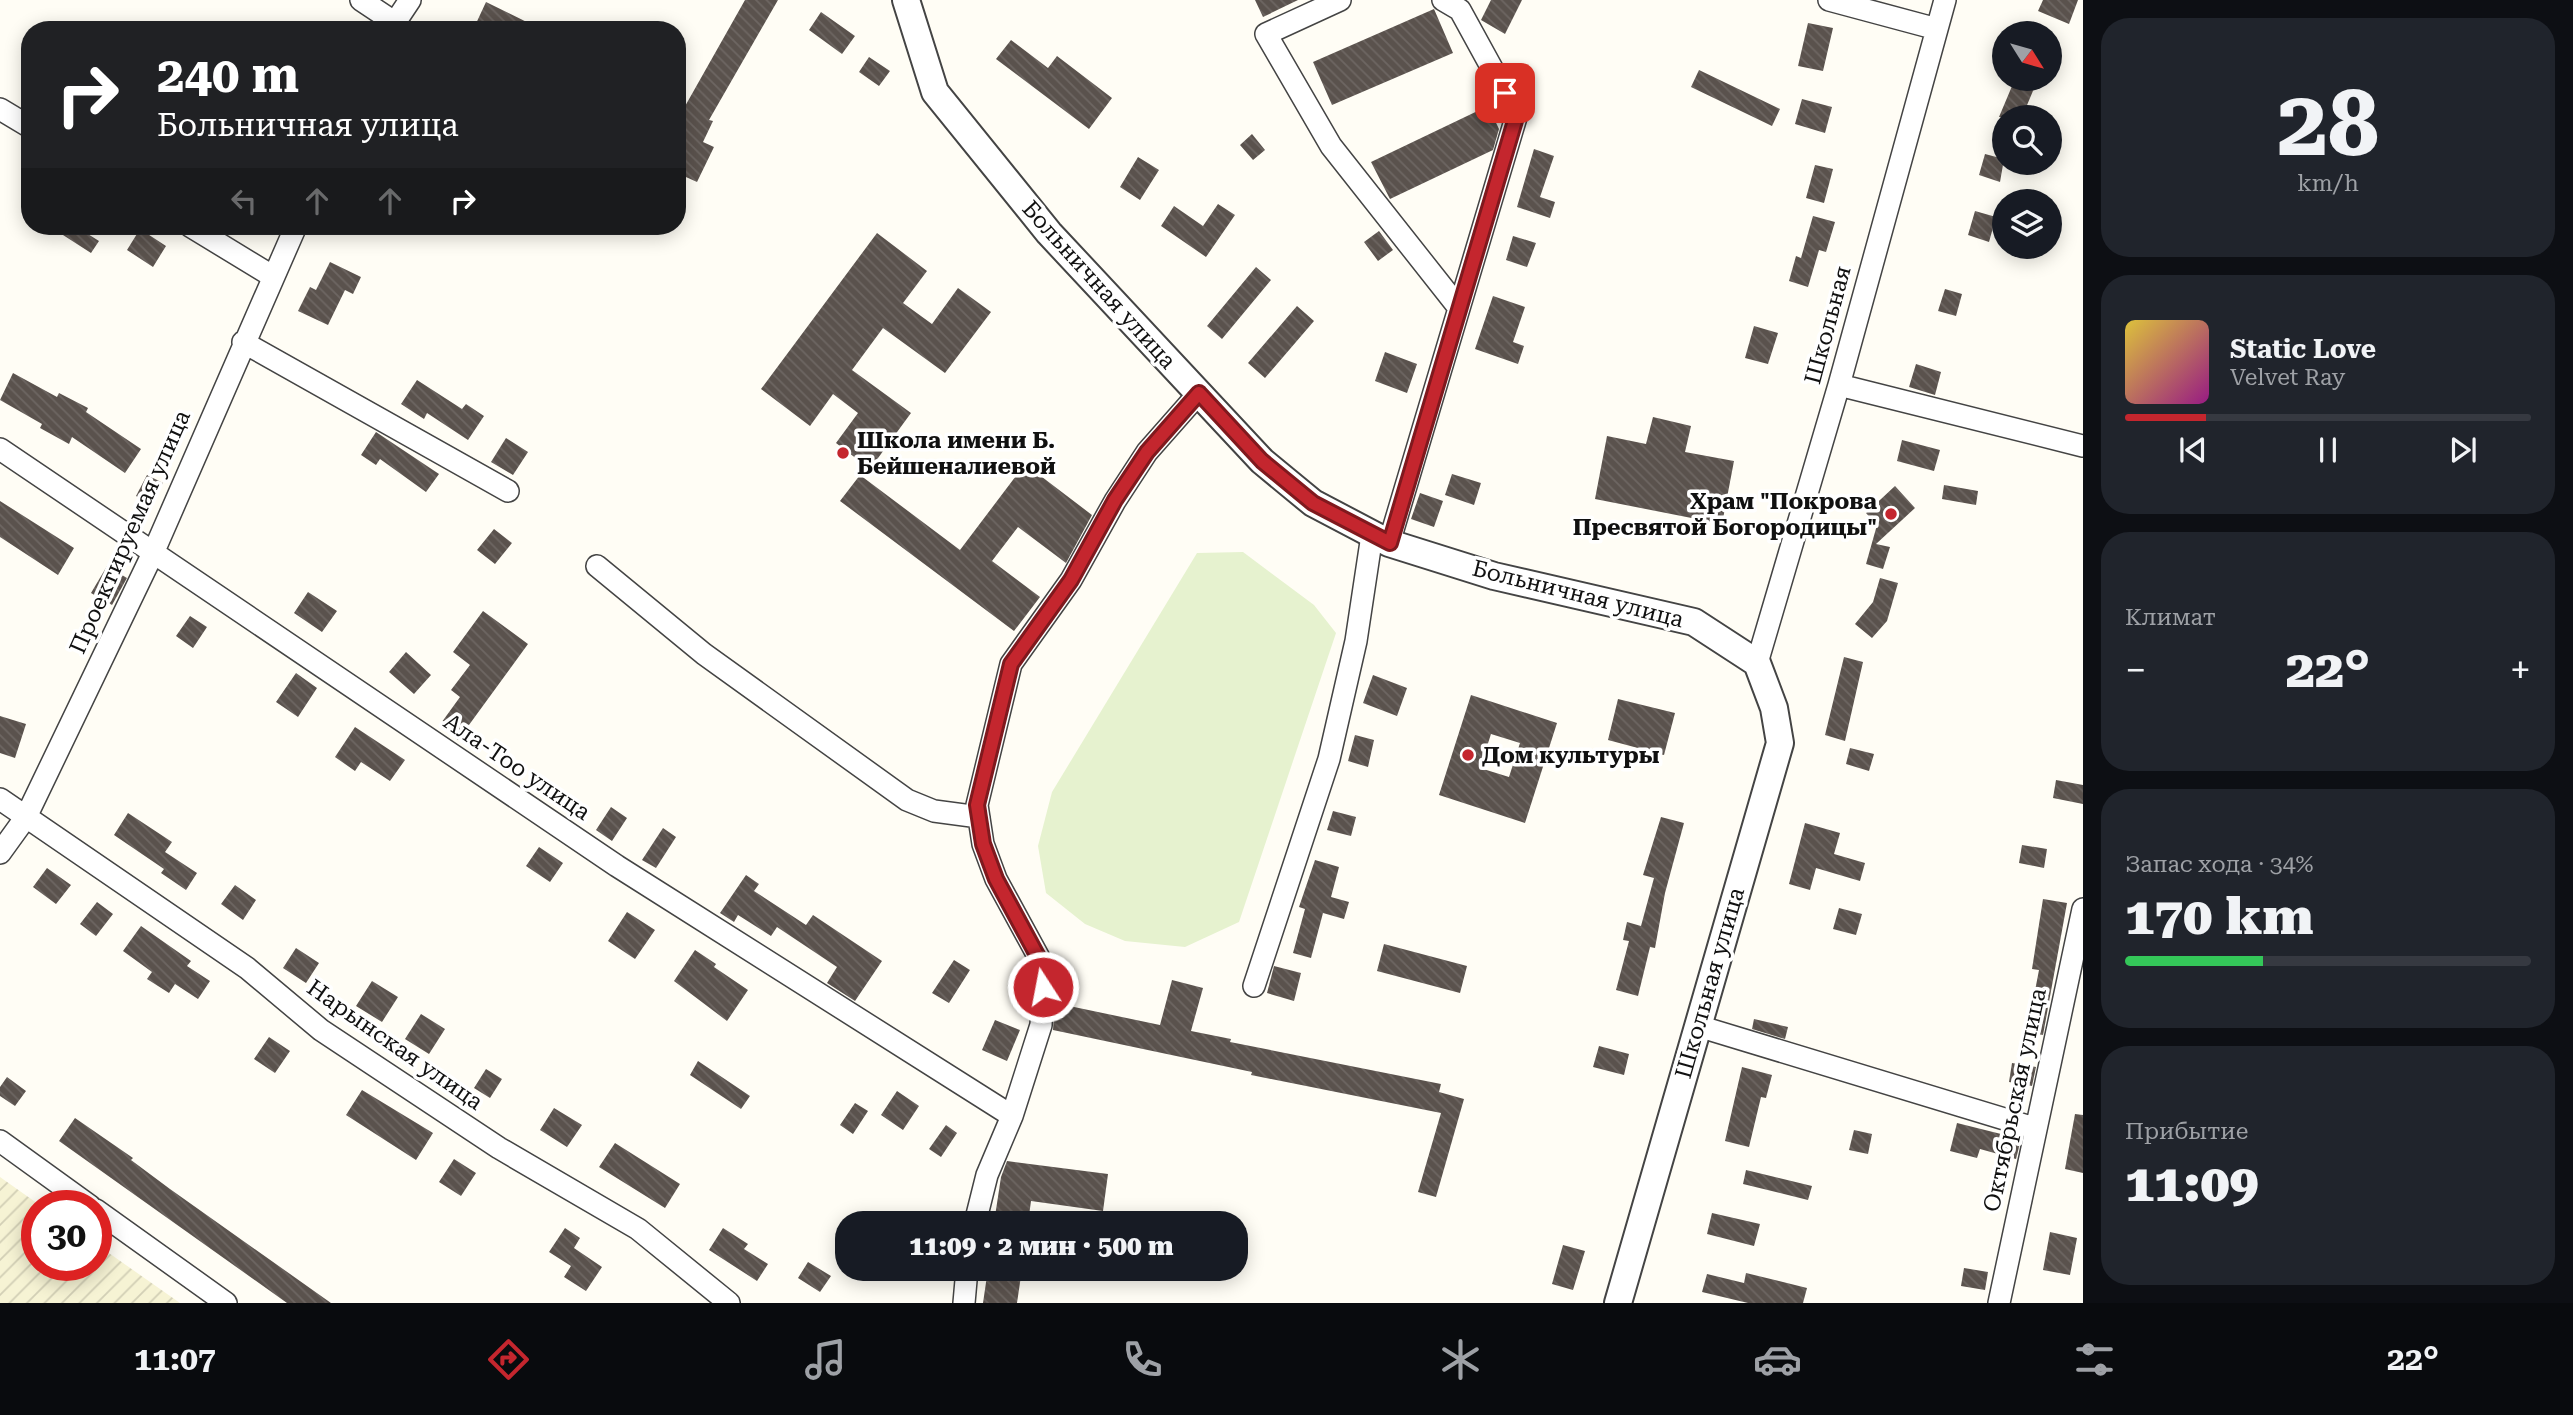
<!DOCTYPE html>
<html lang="ru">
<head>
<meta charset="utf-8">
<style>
	body { margin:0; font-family:"Roboto Serif",serif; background:#20242c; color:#f1f3f6; height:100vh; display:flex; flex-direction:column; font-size:26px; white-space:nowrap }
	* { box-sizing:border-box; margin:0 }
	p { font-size:23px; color:#9ea1a6 }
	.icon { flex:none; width:38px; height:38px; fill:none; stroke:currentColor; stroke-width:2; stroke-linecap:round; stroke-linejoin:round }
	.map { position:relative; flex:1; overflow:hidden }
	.panel { display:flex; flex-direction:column; gap:18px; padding:18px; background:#0d0f14; width:490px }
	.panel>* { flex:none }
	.top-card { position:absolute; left:21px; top:21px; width:665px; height:214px; border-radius:28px; box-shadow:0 4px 18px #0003; background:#202124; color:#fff; overflow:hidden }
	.needle { width:46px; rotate:127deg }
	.controls { position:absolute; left:1992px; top:21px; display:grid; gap:14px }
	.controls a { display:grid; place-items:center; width:70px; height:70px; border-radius:50%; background:#171b24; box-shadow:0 4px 18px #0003; font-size:35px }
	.speed { position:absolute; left:21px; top:1190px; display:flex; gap:14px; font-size:35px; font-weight:700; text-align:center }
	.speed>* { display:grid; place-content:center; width:91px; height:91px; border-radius:50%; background:#171b24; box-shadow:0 4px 18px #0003; line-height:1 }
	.speed .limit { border:10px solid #d22; background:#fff; color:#111 }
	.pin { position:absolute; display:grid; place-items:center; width:60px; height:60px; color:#fff; margin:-30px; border-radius:14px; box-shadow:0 4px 10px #0006 }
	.me { position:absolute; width:77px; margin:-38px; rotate:349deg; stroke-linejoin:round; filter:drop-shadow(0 0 5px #0008) }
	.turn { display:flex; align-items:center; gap:24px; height:147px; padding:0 21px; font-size:32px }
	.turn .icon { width:91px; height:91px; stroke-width:2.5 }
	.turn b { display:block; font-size:49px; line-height:60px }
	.lanes { display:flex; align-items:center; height:66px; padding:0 21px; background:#0003; justify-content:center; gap:35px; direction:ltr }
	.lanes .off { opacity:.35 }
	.big { font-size:52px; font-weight:800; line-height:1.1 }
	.panel .tile { flex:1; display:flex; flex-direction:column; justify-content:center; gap:10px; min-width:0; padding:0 24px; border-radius:28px; background:#20242c }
	.panel .dial { align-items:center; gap:0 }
	.dial b { font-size:91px; line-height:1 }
	.song { display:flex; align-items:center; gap:21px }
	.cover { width:84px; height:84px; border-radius:10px; background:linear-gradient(135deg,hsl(50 70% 55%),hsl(310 70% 35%)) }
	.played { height:7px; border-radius:4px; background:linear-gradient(90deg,#c4262e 20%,#363941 20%) }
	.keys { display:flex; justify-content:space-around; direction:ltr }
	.heat { display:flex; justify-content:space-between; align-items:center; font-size:38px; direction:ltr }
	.charge { height:10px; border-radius:5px; background:linear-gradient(90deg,#34c759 34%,#363941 0) }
	.trip { position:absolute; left:835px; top:1211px; width:413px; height:70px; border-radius:28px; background:#171b24; box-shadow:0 4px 18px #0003; font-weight:800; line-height:70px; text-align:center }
	.dock { display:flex; height:112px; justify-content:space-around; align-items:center; background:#090b0e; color:#9ea1a6 }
	.dock .icon { width:49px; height:49px }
	.dock .selected { color:#c4262e }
	.dock b { font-size:32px; color:#f1f3f6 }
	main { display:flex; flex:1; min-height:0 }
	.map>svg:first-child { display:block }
	.farmland { fill:url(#farmland-furrows) }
	.pitch { fill:#e6f2cf }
	.building { fill:url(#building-back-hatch); fill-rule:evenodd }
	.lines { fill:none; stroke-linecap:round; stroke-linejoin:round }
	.minor-casing { stroke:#444; stroke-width:24 }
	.tertiary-casing { stroke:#444; stroke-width:30 }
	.minor { stroke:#fff; stroke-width:21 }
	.tertiary { stroke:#fff; stroke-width:26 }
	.route-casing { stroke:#7f191e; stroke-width:18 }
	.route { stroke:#c4262e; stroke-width:12 }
	.poi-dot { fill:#c4262e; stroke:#fff; stroke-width:2.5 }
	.labels { text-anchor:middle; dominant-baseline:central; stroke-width:7; stroke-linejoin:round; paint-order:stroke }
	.street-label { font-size:23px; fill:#111; stroke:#fff }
	.poi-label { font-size:23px; font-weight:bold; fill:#111; stroke:#fff; text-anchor:start }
</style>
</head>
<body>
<main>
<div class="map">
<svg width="2083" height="1303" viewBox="0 0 2083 1303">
	<defs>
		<pattern id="farmland-furrows" width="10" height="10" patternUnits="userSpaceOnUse" patternTransform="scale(1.75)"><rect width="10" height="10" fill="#f6f3d4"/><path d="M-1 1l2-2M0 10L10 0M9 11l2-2" fill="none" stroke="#d2cfb5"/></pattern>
		<pattern id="building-back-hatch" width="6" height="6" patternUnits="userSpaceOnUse" patternTransform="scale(1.75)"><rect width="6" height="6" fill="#5a524d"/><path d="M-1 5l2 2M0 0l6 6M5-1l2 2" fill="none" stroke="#6d6662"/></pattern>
	</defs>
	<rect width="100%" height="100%" fill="#fffdf5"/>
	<!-- farmland -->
	<path class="farmland" d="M0,1177L41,1206H37V1265H96V1244L180,1303H0Z"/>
	<!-- pitch -->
	<path class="pitch" d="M1243,552L1314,605L1336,633L1239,922L1185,947L1125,941L1085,924L1046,893L1038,846L1052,792L1197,553Z"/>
	<!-- building -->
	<path class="building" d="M745,0H778L709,120L713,121L703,142L714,147L697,182L677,173V105L684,108Z
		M1255,0H1298L1263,17Z
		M1491,0H1522L1505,34L1481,20Z
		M2043,0H2078L2069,24L2038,11Z
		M486,2L543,30H473Z
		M1434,9L1453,53L1332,105L1313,62Z
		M821,12L855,36L842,54L809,30Z
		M1808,23L1833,28L1823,71L1798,66Z
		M1011,40L1048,68L1057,56L1112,98L1089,129L996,59Z
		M869,57L890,71L879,86L859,72Z
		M1699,70L1780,109L1772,126L1691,87Z
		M2015,79H2038L2022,117H1999Z
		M1802,99L1832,107L1825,133L1795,124Z
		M1488,106L1499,129L1493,150L1390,199L1371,162Z
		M1252,134L1265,150L1253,160L1240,145Z
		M1534,149L1554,156L1540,197L1555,202L1550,218L1517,207Z
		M1985,154L2004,159L2000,182L1979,175Z
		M1138,157L1159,170L1140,200L1120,187Z
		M1815,165L1833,169L1824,203L1806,198Z
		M1218,204L1235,215L1206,257L1161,226L1174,206L1203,226Z
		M1975,211L1996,217L1989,242L1968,235Z
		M1813,216L1835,222L1826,252L1819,250L1808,287L1789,281L1796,256L1801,258Z
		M49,226H75L99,241L91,253Z
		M140,229L166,246L153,267L127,250Z
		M1379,231L1393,250L1378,261L1364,242Z
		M877,233L927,271L903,303L932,324L958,288L991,312L945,373L883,328L852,370L911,413L870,469L836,443L858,413L833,394L810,426L761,389Z
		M1513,236L1536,243L1527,267L1506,260Z
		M330,262L361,277L353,294L345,290L328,325L298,311L310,287L316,290Z
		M1256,267L1271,280L1222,339L1207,326Z
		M1945,289L1962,294L1956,316L1938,311Z
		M1493,296L1525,307L1513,342L1524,346L1518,364L1475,349Z
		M1297,306L1314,321L1265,378L1248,363Z
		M1754,326L1778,333L1768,364L1745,358Z
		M1385,352L1417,364L1407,393L1375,381Z
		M1916,364L1941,372L1935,395L1909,387Z
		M13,373L57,397L59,393L88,408L86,412L141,449L125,473L72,437L69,444L40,428L42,424L0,400Z
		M417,380L462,409L466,404L484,416L468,440L427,413L424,419L401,404Z
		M1653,417L1691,426L1685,452L1734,461L1722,524L1595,499L1607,436L1646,444Z
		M376,432L439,474L426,492L380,459L376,465L361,455Z
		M506,438L528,452L513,475L491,462Z
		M1902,440L1940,450L1934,471L1897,461Z
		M1025,464L1092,515L1066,563L1018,527L992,561L1040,597L1014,631L840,501L860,475L960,550Z
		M1452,474L1481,483L1474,505L1445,495Z
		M147,475L163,483L152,504L136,496Z
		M1944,485L1978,491L1976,505L1942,499Z
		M1895,486L1915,508L1876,544L1890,547L1883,569L1866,564L1877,525L1866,513Z
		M1420,493L1443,501L1434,527L1411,519Z
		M0,501L74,548L58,575L0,537Z
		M494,529L512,543L495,564L477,550Z
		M107,566L127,578L112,605L91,593Z
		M1880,578L1898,583L1887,621L1872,638L1855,624L1873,602Z
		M308,592L337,611L322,632L294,613Z
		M483,611L528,644L458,740L439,726L460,697L451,690L470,665L453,652Z
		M190,616L207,627L193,648L176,636Z
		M406,652L431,675L414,694L389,672Z
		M1844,657L1863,662L1845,741L1825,735Z
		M296,673L317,688L298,717L276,702Z
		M1373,675L1407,688L1397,716L1363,703Z
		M1471,695L1557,723L1525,823L1439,795ZM1491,734L1520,743L1509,777L1480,768Z
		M1618,699L1675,713L1664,755L1608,740Z
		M0,716L26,724L15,758L0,753Z
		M355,727L405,760L390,781L361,762L355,771L335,757Z
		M1355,735L1374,740L1368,767L1348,761Z
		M1850,748L1874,754L1869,771L1846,764Z
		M2056,780L2083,785V804L2053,798Z
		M611,807L627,818L612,841L596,830Z
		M1333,811L1356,817L1351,836L1327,830Z
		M128,813L172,842L165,852L197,873L186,890L161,873L164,869L114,835Z
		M1661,817L1684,823L1665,893L1655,948L1650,947L1638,996L1616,990L1629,941L1623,940L1627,922L1641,926L1654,878L1643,875Z
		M1805,823L1840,833L1834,854L1865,863L1860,881L1816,868L1810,890L1789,884Z
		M663,828L676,837L656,868L642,860Z
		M2022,845L2047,849L2044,868L2019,863Z
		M539,847L563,863L550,882L526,866Z
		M1315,860L1339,867L1331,897L1349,902L1344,919L1323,913L1311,958L1293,953L1305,909L1299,907Z
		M47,868L71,885L56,904L33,887Z
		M746,875L759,884L754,891L806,925L813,915L882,961L855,1001L827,983L837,967L777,927L771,936L738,915L734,922L720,913Z
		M235,885L256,900L243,920L221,904Z
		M2043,899L2067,903L2043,1035L2027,1032L2039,970L2032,969Z
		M97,902L113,914L96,936L80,924Z
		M1839,908L1862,914L1856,935L1833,929Z
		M627,912L655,930L635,959L608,941Z
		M141,926L191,961L187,966L210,981L198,999L175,984L169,993L147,979L152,972L123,951Z
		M1384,944L1467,966L1460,993L1377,971Z
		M296,948L319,963L306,983L283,968Z
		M695,950L716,964L714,967L748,990L727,1021L674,981Z
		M954,960L970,970L949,1003L932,993Z
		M1274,966L1301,973L1294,1001L1267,993Z
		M1172,980L1203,988L1191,1031L1231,1039L1230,1042L1441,1084L1439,1092L1464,1099L1436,1197L1418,1192L1441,1113L1251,1075L1252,1072L1053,1030L1055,1003L1160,1025Z
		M372,981L398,997L382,1022L356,1006Z
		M421,1014L445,1029L429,1054L405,1039Z
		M1754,1019L1788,1027L1785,1039L1752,1029Z
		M995,1020L1020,1030L1007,1061L982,1050Z
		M269,1037L290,1051L275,1073L254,1059Z
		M1599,1046L1629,1054L1624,1075L1593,1067Z
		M698,1061L750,1096L741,1109L690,1075Z
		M2012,1063L2036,1067L2032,1086L2009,1082Z
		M1742,1067L1772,1075L1766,1098L1761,1097L1749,1147L1725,1141Z
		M486,1069L502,1079L490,1098L474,1088Z
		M7,1077L26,1091L15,1106L0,1096V1087Z
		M362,1090L433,1133L416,1160L346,1115Z
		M897,1091L919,1106L903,1130L881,1115Z
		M855,1103L868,1111L853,1134L840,1125Z
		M554,1108L582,1125L567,1147L540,1130Z
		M2075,1114L2083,1115V1173L2065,1169Z
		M75,1118L133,1158L131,1160L170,1189L331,1303H287L59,1141Z
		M1957,1123L2021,1139L2016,1159L1980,1149L1977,1158L1950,1151Z
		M946,1125L957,1133L941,1157L929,1149Z
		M1854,1130L1872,1134L1868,1154L1849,1150Z
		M615,1143L680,1184L665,1208L599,1167Z
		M454,1159L476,1173L461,1196L439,1182Z
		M1007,1161L1108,1174L1103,1211L1031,1201L1028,1223H994L1001,1177Z
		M1746,1170L1812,1186L1808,1200L1743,1184Z
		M1712,1213L1760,1224L1754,1246L1707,1234Z
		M565,1228L580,1238L574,1248L602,1267L586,1291L564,1277L571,1266L549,1252Z
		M723,1228L748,1244L744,1249L768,1264L757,1281L709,1250Z
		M2050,1232L2077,1238L2070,1275L2043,1270Z
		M1563,1245L1585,1251L1573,1290L1552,1284Z
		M808,1262L831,1276L820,1292L798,1278Z
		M1964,1268L1988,1272L1985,1290L1961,1286Z
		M988,1269H1022L1017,1303H983Z
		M1746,1273L1807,1288L1803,1303H1748L1702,1292L1707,1274L1744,1283Z"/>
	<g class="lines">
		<defs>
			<path id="minor" d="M361,0L394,22
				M1340,0L1266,34L1331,146L1459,308
				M1829,0L1937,29
				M390,30L410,0
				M0,109L30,127
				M190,226L272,276
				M243,342L508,491
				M1839,385L2083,446
				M0,449L617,866L1012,1116
				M1389,543L1517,114L1460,10L1443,0
				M597,566L704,654L907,800L934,811L979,817
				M1757,663L1839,385L1945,0
				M0,799L247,968L321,1030L499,1148L638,1229L729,1303
				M0,853L26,817L154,551L296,226
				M1254,986L1329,759L1356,641L1372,535
				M1698,1026L2034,1128
				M0,1141L90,1206
				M96,1210L226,1303
				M975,1223L987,1175L1012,1116L1041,1025L1044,967L996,879L983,844L977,805L1011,664L1071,580L1115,501L1147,452L1199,393
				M964,1303L967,1269
				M1999,1303L2083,909"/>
			<path id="tertiary" d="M906,0L935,92L1049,233L1262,461L1313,503L1389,543L1494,576L1694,622L1757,663L1774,708L1780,743L1618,1303"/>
		</defs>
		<!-- minor casing -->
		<use href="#minor" class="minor-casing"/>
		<!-- tertiary casing -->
		<use href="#tertiary" class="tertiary-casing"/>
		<!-- minor -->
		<use href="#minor" class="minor"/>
		<!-- tertiary -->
		<use href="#tertiary" class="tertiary"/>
	</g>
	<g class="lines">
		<defs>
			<path id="route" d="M1043,987L1044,968L996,879L983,844L977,805L1011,664L1071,580L1115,500L1147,452L1199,393L1262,461L1313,503L1390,543L1517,114L1505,93"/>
		</defs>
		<!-- route casing -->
		<use href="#route" class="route-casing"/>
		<!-- route -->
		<use href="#route" class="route"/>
	</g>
	<!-- markers -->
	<g class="poi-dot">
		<circle cx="843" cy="453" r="7"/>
		<circle cx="1891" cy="514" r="7"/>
		<circle cx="1468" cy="755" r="7"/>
	</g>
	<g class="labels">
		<!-- street labels -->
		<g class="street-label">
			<text transform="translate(1099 285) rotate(48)">Больничная улица</text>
			<text transform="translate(1828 325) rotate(-75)">Школьная</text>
			<text transform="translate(130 532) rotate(-66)">Проектируемая улица</text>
			<text transform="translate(1578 594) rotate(14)">Больничная улица</text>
			<text transform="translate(517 767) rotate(34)">Ала-Тоо улица</text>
			<text transform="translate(1710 983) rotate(-74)">Школьная улица</text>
			<text transform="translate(395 1045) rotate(35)">Нарынская улица</text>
			<text transform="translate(2015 1100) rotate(-78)">Октябрьская улица</text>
		</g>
		<!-- poi labels -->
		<g class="poi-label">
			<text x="857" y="440">Школа имени Б.<tspan x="857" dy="26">Бейшеналиевой</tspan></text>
			<text x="1877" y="501" text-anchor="end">Храм "Покрова<tspan x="1877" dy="26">Пресвятой Богородицы"</tspan></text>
			<text x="1482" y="755">Дом культуры</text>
		</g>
	</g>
</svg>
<div class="controls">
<a><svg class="needle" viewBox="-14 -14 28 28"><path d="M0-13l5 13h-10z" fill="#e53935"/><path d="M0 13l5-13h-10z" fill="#9ea1a6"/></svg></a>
<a><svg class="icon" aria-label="search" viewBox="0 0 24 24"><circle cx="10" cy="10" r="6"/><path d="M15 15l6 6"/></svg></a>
<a><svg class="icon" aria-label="layers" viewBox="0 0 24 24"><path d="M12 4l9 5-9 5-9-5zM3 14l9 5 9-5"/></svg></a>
</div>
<div class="speed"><div class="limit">30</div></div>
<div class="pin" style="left:1505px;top:93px;background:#d93025"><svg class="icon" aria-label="arrive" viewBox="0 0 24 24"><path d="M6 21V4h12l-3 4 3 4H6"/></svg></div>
<svg class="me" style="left:1043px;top:987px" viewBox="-20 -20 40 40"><circle r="17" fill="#c4262e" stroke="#fff" stroke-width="3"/><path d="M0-11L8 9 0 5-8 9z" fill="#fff"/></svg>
<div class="trip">11:09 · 2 мин · 500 m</div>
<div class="top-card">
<div class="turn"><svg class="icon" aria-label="right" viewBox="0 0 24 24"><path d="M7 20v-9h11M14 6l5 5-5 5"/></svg><div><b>240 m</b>Больничная улица</div></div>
<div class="lanes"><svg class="icon off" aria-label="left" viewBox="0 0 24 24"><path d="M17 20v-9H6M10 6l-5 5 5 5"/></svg><svg class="icon off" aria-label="ahead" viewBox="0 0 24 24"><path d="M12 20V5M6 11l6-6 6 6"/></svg><svg class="icon off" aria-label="ahead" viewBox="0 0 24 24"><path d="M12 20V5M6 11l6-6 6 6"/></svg><svg class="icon" aria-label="right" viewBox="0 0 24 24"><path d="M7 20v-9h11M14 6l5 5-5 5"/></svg></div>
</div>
</div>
<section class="panel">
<div class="tile dial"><b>28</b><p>km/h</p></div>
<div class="tile">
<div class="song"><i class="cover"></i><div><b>Static Love</b><p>Velvet Ray</p></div></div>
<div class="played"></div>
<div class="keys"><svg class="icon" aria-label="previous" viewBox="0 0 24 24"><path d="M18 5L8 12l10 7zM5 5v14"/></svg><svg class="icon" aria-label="pause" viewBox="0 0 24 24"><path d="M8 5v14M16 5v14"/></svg><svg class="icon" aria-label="next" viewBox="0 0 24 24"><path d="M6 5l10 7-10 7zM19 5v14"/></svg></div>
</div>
<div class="tile"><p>Климат</p>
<div class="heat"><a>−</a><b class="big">22°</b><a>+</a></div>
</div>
<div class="tile"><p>Запас хода · 34%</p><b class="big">170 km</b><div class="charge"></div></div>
<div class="tile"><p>Прибытие</p><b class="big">11:09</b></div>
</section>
</main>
<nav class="dock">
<b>11:07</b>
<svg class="icon selected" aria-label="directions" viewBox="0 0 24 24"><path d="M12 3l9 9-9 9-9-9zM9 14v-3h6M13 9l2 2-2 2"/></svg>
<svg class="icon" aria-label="music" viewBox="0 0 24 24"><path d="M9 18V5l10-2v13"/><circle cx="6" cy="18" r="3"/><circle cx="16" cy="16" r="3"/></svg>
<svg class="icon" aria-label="phone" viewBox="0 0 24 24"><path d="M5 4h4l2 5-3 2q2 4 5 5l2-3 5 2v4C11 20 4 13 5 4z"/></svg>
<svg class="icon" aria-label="climate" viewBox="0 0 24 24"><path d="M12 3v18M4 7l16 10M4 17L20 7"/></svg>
<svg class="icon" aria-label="car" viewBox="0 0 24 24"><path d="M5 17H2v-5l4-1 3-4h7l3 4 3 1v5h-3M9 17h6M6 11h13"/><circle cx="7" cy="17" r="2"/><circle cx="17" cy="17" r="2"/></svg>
<svg class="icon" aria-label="filters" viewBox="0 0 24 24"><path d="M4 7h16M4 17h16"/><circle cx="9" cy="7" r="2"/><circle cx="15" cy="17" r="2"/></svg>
<b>22°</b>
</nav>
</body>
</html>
